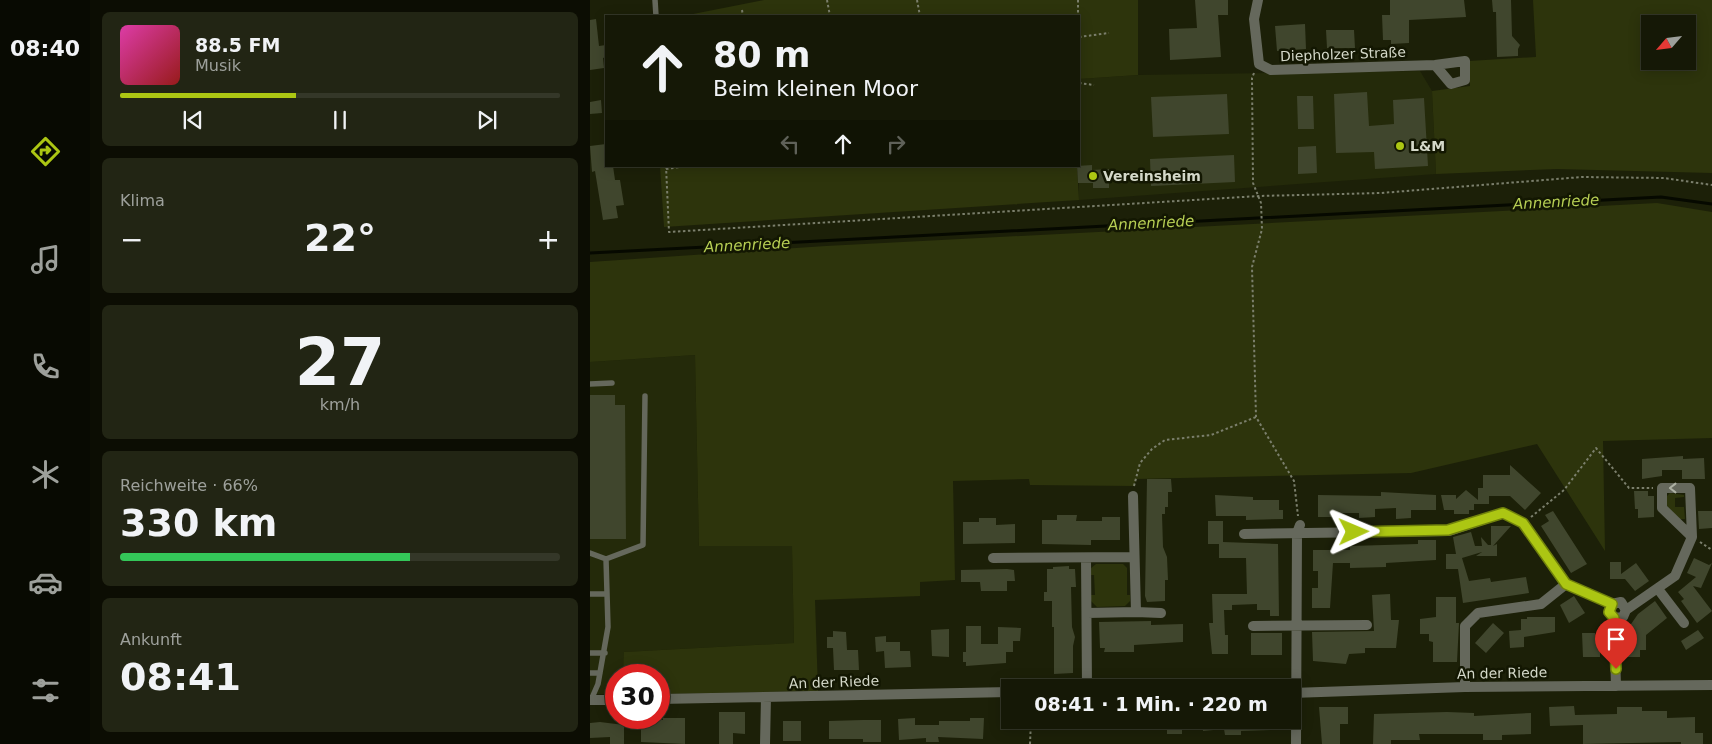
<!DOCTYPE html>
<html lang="de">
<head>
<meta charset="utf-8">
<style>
	body { margin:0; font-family:"DejaVu Sans",sans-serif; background:#222514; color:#f1f3f6; height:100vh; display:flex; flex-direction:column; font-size:19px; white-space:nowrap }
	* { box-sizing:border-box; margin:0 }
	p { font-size:16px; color:#9da09b }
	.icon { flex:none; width:28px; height:28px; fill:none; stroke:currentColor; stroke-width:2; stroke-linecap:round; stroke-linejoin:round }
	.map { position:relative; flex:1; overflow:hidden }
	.sheet { display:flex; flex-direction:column; gap:12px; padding:12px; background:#0c0d03; width:500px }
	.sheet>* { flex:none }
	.hud { position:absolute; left:15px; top:15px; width:475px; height:152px; border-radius:0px; box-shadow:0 2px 12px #0003,0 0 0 1px #343728; background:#151806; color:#f1f3f6; overflow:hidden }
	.needle { width:32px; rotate:242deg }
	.buttons { position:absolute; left:1051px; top:15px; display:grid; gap:10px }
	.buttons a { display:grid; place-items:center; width:55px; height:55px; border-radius:0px; background:#151806; box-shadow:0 2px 12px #0003,0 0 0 1px #343728; font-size:25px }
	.speed { position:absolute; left:15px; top:664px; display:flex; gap:10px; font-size:25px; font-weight:700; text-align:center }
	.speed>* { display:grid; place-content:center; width:65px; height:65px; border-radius:50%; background:#151806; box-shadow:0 2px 12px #0003,0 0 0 1px #343728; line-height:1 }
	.speed .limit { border:8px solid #d22; background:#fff; color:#111 }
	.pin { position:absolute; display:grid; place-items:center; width:42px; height:42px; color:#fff; margin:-51px -21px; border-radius:50% 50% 50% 0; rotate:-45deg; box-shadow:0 0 5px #0007 }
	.pin .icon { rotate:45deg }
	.me { position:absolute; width:55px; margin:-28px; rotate:89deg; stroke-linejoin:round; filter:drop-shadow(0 0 4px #0008) }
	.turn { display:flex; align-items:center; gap:18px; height:105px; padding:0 25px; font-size:22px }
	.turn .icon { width:65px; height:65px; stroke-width:2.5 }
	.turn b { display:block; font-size:35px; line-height:42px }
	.lanes { display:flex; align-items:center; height:48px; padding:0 25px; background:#0003; justify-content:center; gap:25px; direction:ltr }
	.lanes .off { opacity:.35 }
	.big { font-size:38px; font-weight:700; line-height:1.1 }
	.sheet .tile { flex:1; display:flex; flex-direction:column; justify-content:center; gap:8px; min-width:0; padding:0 18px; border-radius:8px; background:#222514 }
	.sheet .dial { align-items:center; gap:0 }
	.dial b { font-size:65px; line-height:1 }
	.song { display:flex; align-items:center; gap:15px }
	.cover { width:60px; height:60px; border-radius:8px; background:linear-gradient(135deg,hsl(320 70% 55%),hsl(0 70% 35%)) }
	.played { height:5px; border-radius:2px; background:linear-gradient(90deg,#acc613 40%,#343728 40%) }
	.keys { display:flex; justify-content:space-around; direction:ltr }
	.heat { display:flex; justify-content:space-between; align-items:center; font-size:28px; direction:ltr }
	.charge { height:8px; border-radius:4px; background:linear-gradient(90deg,#34c759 66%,#343728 0) }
	.trip { position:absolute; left:411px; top:679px; width:300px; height:50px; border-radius:0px; background:#151806; box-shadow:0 2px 12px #0003,0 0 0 1px #343728; font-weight:700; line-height:50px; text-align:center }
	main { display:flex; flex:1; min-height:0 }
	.dock { display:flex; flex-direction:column; width:90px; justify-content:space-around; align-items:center; background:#080a02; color:#9da09b }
	.dock .icon { width:35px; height:35px }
	.dock .active { color:#acc613 }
	.dock b { font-size:22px; color:#f1f3f6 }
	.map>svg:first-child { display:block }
	.built { fill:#242a0a }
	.green { fill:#2d340c; fill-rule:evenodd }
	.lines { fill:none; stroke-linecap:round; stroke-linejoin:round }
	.stream { stroke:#060900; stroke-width:3 }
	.building { fill:#40462d }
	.path { stroke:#7b7f6c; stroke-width:2; stroke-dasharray:2.5 2.5; stroke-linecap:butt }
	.service { stroke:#65685c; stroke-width:5.5 }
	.minor { stroke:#65685c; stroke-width:10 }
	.oneway { stroke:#adb1a3 }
	.route-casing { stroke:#70810c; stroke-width:12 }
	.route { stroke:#acc613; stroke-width:9 }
	.poi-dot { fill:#acc613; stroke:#131702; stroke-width:2 }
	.labels { text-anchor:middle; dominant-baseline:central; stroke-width:5; stroke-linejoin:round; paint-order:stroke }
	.street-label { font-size:14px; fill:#d4d8c9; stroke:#131702 }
	.poi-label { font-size:14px; font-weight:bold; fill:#d4d8c9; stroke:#131702; text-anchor:start }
	.water-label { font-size:15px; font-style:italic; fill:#b7cf54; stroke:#131702 }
</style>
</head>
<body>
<main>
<nav class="dock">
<b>08:40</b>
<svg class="icon active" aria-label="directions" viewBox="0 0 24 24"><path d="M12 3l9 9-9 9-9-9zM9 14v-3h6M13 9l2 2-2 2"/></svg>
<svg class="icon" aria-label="music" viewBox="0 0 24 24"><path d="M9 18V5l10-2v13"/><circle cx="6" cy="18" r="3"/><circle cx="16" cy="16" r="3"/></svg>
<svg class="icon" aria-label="phone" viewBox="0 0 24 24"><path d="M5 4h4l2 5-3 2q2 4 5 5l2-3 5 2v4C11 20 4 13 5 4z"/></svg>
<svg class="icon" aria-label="climate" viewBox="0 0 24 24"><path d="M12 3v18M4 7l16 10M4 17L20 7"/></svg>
<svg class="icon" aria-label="car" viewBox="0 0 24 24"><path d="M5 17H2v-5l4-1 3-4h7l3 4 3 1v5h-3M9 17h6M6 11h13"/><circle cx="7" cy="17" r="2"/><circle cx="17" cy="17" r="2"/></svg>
<svg class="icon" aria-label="filters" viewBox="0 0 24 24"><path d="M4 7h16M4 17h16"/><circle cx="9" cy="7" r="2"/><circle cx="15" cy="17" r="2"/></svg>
</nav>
<section class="sheet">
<div class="tile">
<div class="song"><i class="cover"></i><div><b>88.5 FM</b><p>Musik</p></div></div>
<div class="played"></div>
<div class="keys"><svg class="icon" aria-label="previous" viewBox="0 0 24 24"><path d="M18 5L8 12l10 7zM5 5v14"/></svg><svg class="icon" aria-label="pause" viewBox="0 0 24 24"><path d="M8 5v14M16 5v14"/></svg><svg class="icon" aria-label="next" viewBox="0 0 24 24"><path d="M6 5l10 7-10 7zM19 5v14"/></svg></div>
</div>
<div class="tile"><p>Klima</p>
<div class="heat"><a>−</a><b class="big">22°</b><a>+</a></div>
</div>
<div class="tile dial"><b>27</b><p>km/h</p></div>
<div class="tile"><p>Reichweite · 66%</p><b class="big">330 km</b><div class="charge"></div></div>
<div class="tile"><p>Ankunft</p><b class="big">08:41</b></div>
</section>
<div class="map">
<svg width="1122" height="744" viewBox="0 0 1122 744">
	<rect width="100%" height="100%" fill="#1c2008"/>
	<!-- built -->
	<path class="built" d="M830,71L842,91L846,174L489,200V79L548,75Z
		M105,355L109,545L202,546L204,643L35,652L33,675H26V694H0V362Z"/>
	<!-- green -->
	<path class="green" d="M174,0H548V75L489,79V16H93Z
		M943,0H1122V173L967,169L846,174L842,91L880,86L879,61L946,57ZM1060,24H1098V61H1060Z
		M70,166H487L489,200L74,227Z
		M1067,203L1122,212V438L1013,441L1015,551L947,444L821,473L546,479L544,486L440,485L439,479L363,481L365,580L330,582V596L225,600L228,691L69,694V675H33L34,652L204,643L202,546H109L105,355L0,362V262L236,246Z
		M1080,493L1094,495V497L1085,498V507H1094L1095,519H1090L1077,506V496Z
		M506,564H533L537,568V595H540V601L535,606L507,607L501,601V595H505L504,575H500V569Z"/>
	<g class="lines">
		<!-- stream -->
		<path class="stream" d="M0,253L1071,197L1122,204"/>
	</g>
	<!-- building -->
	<path class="building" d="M605,0H638V15H628L631,57L580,60L579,29L607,28Z
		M800,0H874L876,17L819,20V43L801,44V40H793L792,15H800Z
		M902,0H921L922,36L930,45L928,49V56L907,57L906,12H903Z
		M6,19L9,46L16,45V57L13,58L14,68L0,70V20Z
		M715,24L716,49L687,51L685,26Z
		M736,30H764L765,48H737Z
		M777,92L779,126L804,124L803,100L834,98L838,166L785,169L784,152L746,153L744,94Z
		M637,94L639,134L563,137L561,97Z
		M707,96H723L724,129H708Z
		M11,100L12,113L0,114V102Z
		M16,144V166H23L25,180H30L34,205L26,206L28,218L13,220L5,171L2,172L0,146Z
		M726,146L727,173L708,174V147Z
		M644,155L645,182L561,186L560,159Z
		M502,165V170L519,169V188H503V183H488L487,166Z
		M0,395H25V405H35L36,539H0Z
		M1093,456V459L1114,458L1115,479H1092V470H1072V476L1052,479V459Z
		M920,465L951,493L935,510L920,496H899V504H884V510H879V514H864V510H854L851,495H866V499L876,490L888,500V488H893V475H920Z
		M557,479H581L582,492H578V507H575V514H572L573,547L577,557L578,580H575V601L557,602L555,596Z
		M1044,491H1058V496H1064V517L1048,518V509H1045Z
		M791,492L846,495V510H821V518L806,519V508L785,509V517L769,518V513H744V517H728V495L791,496Z
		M625,495L663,497V500H689V510H693V519L656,520V516H626Z
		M963,511L997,564L981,573L951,526L959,521L955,515Z
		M1108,511H1122V528L1109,529Z
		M467,515H487L486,521H512V517H530V540H501V545L452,544V520H467Z
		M389,518H406V525L425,524V543L373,544V522H389Z
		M618,521H633V542L688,544L689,616H680V610H667V604L642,605V610H634L635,635H638V654H622L619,623H623L622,594H657L656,558H629V544H618Z
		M901,526H921L903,546L907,544V556H886L892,552L872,558L879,581L900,578L901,582L936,577L939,593L873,603L868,569H856V554H866L863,537L881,532L885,546H892L891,537L898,545H901Z
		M828,540H846V560L796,563V567L760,568V563H743L740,608H722V588H728V571H723V550H760V546L828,544Z
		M1104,558L1119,565L1122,563L1111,588L1103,586L1122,611L1107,623L1091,601L1094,599L1088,592L1106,577L1097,573Z
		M1020,562H1031V574L1046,563L1059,581L1045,591L1035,579H1020Z
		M479,566V569H485L486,587H481L482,627L485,637L483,646V673L464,674V627H462V601H454V592H457V569H463V567Z
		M417,569L424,570L425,581H417V591H391L390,582H371V570Z
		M800,594L801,620H809L806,648H775V653L759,654L756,664L723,661L722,632L784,631L782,595Z
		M984,596L995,613L979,623L970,605Z
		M846,597H866V623H869L867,662H843V642L839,641V634H830V619L846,617Z
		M1065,601L1077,618L1056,635V650H1050V657H1036V637H1040L1039,627L1048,614Z
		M937,617H965V632L934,637V647L920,648L919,631L931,630V619H937Z
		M561,621V625L593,624V642L544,645V652H514L515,648H510L509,622Z
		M903,623L914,633L896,653L885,643Z
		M376,626H391V644H408V627L431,628L430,641H423V652H416V663L376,666V662H373V652H376Z
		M359,629V657L342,656L341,630Z
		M1108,630L1114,638L1096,650L1091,641Z
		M243,631L256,632L257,650H268L269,670H244L243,648H237V637H243Z
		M661,633H692V655H661Z
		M992,633H1005L1006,639L1010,638V657H993Z
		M296,636V642H310V651H320L321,667L295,668L294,651L286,652L285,637Z
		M984,706L985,715L1027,714V707H1052V711H1077V718L1105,717V733H1113V744H1091V742L993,744V725L960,726L959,707Z
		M729,707H758V724H750V744H732Z
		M129,712H155V734L143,733V744H129Z
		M857,712L884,713V716L941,713V734L912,735V740H893V734H829L830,740H801V744H783L784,714Z
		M73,718H95V744L51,742V720H73Z
		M325,718V725H349V721H380V718H394L393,739L348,737L349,742H336V738L309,740L308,719Z
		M273,720H291V742H273V739H239V721Z
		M545,720H559V729L545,730Z
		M577,720H592V734H577Z
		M612,720H681V730L651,731V735H635L634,729L613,731Z
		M193,721H211V741H193Z
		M10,722L34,725V744H20V737L0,738V723Z"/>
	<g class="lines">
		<!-- path -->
		<path class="path" d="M237,0L240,16
			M327,0L330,16
			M488,0V16
			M152,10L153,16
			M489,37L519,33
			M664,73L662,78L663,183L671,203L672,229L662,267L666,417L704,481L708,516
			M489,83L504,85
			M76,166L79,232L669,196L791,193L992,177L1074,178L1122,185
			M76,169L97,166
			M544,486L550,463L562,449L575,440L621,435L666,417
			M941,517L974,490L1006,448L1039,488H1063
			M1110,542L1122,550
			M440,744L441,720"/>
		<!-- service -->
		<path class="service" d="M65,0L66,16
			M0,384L22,383
			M0,553L16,559
			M0,594H16
			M0,653H15
			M0,673H10
			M1,700L8,684L18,627L16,559L53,545L55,396"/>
		<!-- minor -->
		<path class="minor" d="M668,0L664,19L669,64L681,70L845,65L875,61V80L861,84L845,65
			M654,534L859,531L913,513L933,523L976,584L1022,604
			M403,558L543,557
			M496,558L497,688
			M1068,589L1094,623
			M1036,610L1031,602L1022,604L1019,612L1024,618L1033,617L1036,610L1085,576L1102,537L1100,488H1072V508L1102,537
			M546,612L571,613
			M497,613L546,612L543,496
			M1024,618L1026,686
			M663,626L777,625
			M875,687V626L888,613L951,604L976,584
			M702,693L875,687L1122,685
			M69,699L420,692
			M0,700H26
			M175,744L176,697
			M706,744L707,533L710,525"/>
	</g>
	<!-- one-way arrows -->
	<defs><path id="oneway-chevron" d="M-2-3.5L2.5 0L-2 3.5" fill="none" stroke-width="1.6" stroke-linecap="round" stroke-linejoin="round" transform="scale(1.25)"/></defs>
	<use class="oneway" href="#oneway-chevron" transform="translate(1083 488) rotate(180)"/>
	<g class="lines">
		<defs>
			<path id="route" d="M764,532L858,530L913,513L933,523L976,584L1022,604L1019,612L1024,618L1026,669"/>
		</defs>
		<!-- route casing -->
		<use href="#route" class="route-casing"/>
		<!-- route -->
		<use href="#route" class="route"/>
	</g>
	<!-- markers -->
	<g class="poi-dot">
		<circle cx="810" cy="146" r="5"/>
		<circle cx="503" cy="176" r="5"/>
	</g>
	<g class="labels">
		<!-- street labels -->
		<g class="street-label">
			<text transform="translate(753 54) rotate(-2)">Diepholzer Straße</text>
			<text transform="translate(912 673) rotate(-1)">An der Riede</text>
			<text transform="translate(244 682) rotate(-2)">An der Riede</text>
		</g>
		<!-- poi labels -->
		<g class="poi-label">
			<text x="820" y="146">L&amp;M</text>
			<text x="513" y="176">Vereinsheim</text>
		</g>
		<!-- water labels -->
		<g class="water-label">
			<text transform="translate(966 202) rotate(-3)">Annenriede</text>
			<text transform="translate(561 223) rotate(-3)">Annenriede</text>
			<text transform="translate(157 245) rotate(-3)">Annenriede</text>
		</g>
	</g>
</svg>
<div class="buttons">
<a><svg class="needle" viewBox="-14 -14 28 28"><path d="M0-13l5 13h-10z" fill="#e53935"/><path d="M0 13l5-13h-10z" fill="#9da09b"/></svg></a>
</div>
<div class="speed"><div class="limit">30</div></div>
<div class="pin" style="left:1026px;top:669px;background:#d93025"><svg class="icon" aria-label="arrive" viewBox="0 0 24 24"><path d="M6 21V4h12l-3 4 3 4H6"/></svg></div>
<svg class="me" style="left:764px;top:532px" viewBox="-20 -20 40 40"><path d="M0-17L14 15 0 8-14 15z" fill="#acc613" stroke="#fff" stroke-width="4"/></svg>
<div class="trip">08:41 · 1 Min. · 220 m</div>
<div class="hud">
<div class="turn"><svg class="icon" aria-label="ahead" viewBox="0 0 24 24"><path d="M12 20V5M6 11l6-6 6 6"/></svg><div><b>80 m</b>Beim kleinen Moor</div></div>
<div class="lanes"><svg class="icon off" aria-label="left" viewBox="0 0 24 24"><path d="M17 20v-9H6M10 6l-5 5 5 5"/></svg><svg class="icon" aria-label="ahead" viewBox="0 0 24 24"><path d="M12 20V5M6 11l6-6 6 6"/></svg><svg class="icon off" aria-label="right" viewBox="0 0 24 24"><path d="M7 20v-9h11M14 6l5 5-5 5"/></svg></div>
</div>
</div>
</main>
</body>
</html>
